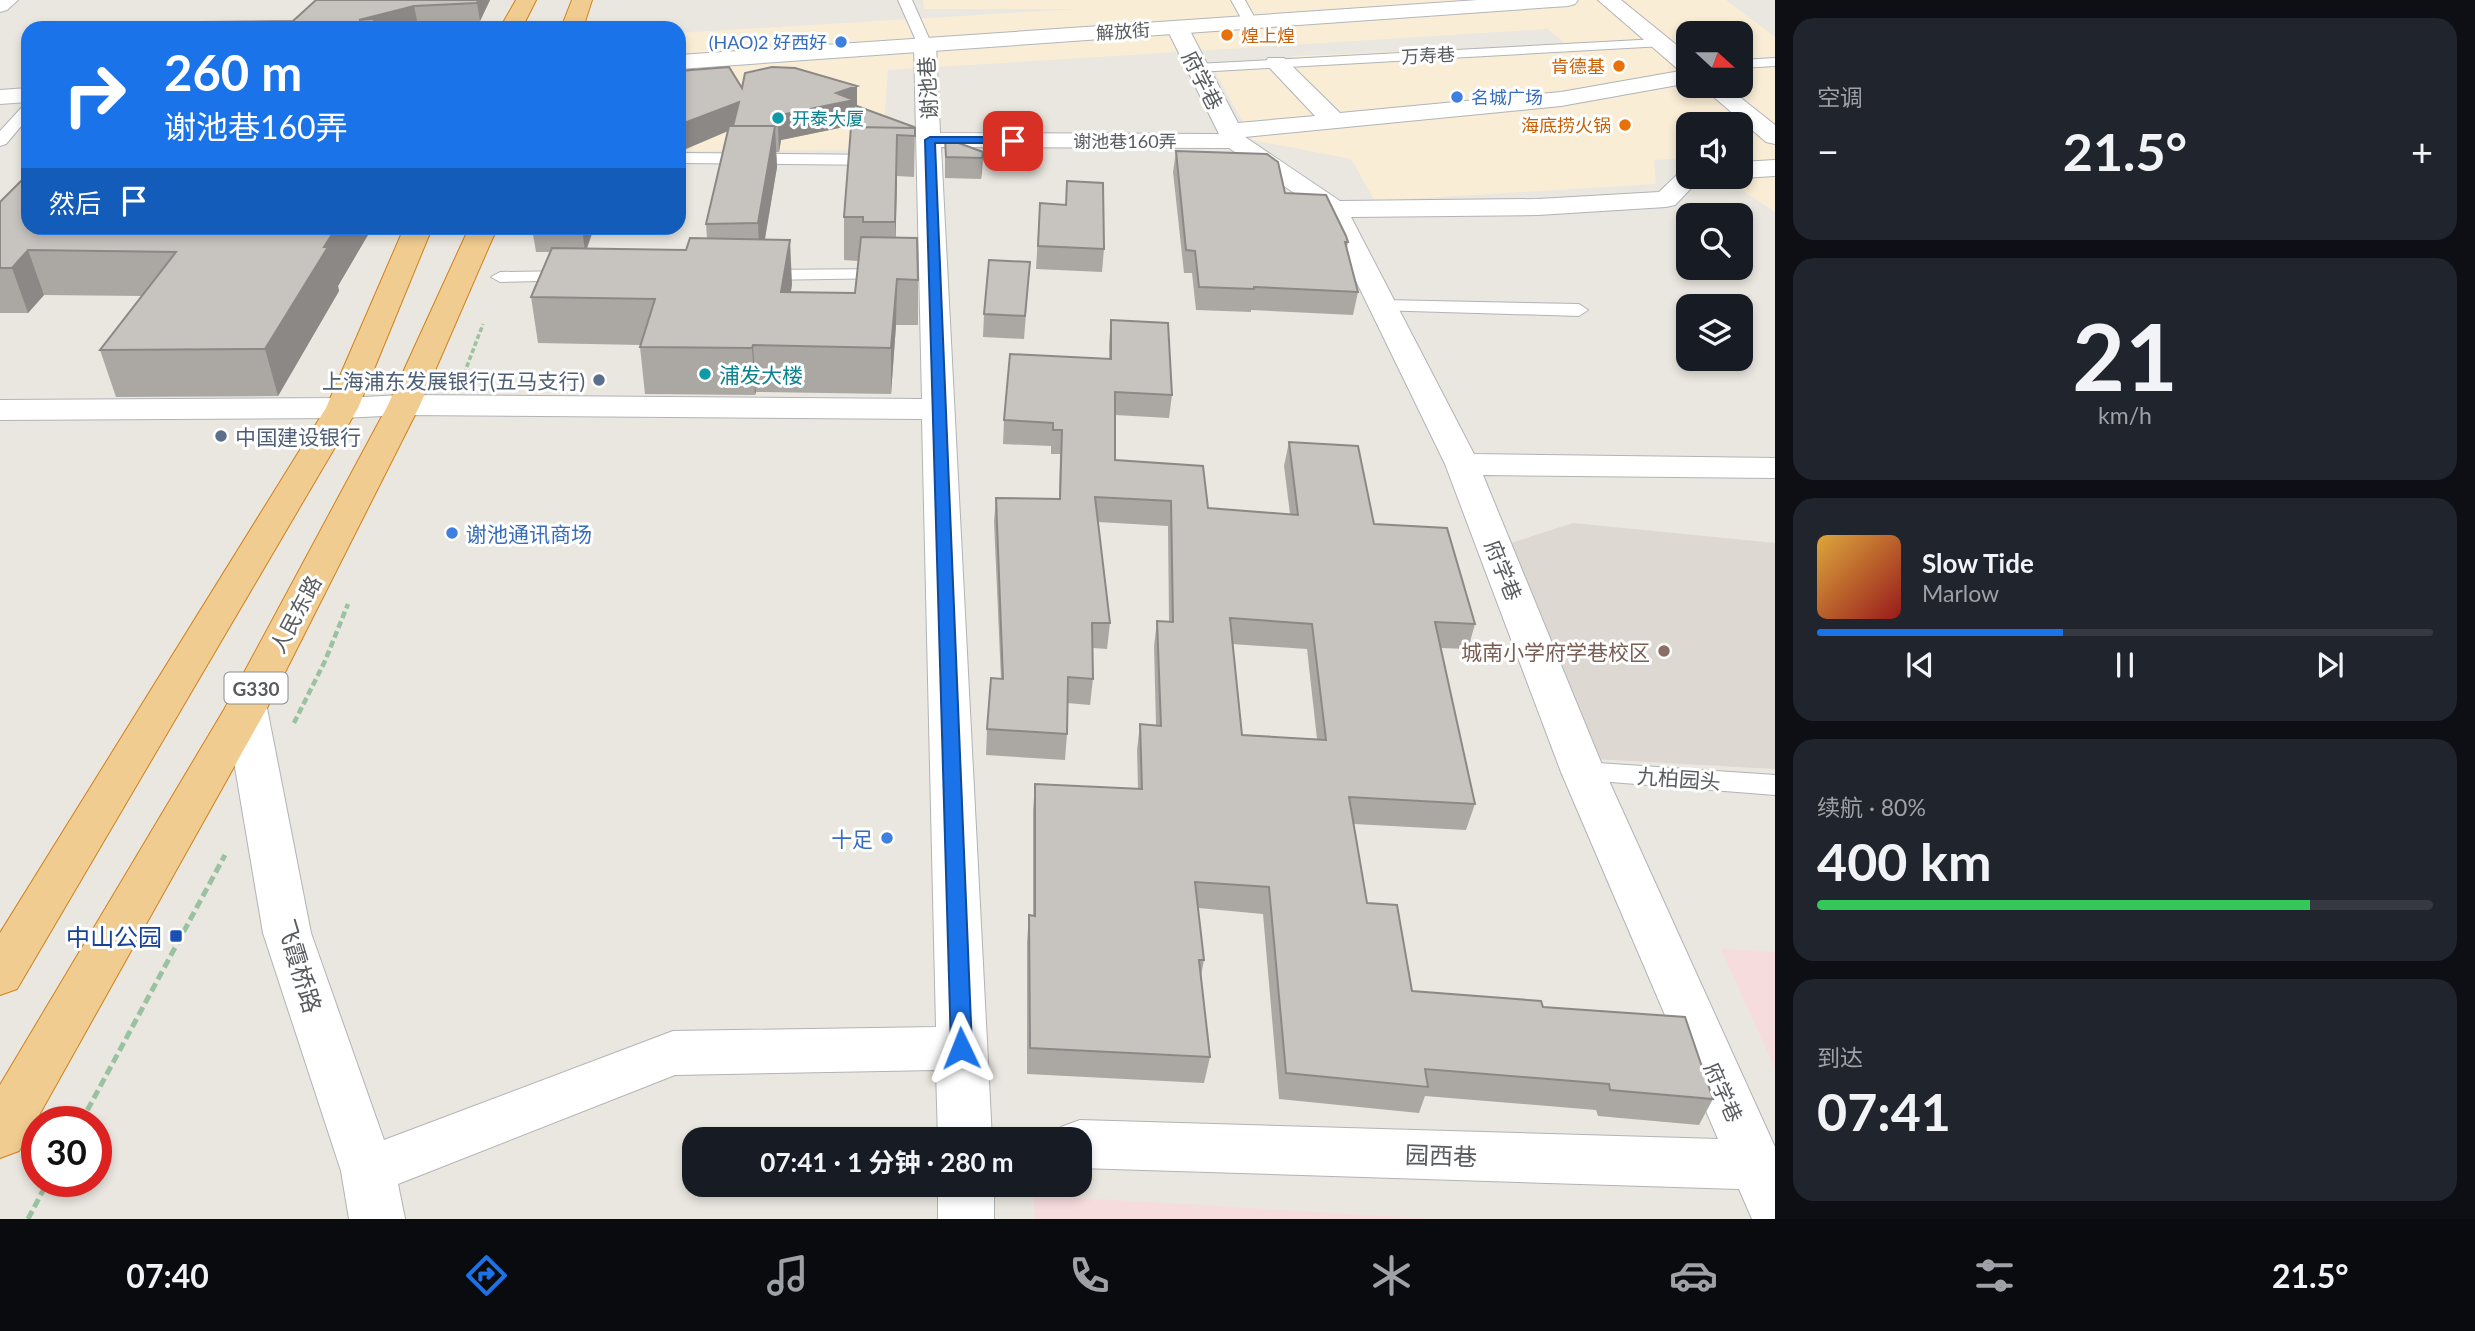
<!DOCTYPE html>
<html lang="zh">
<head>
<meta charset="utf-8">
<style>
	body { margin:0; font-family:Lato,"Noto Sans SC",sans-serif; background:#20242c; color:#f1f3f6; height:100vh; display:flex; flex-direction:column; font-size:26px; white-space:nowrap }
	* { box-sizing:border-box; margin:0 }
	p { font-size:23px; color:#9ea1a6 }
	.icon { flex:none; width:38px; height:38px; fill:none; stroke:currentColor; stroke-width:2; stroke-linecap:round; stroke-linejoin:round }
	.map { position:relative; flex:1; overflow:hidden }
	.panel { display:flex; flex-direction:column; gap:18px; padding:18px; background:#0d0f14; width:700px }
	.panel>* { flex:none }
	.top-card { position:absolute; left:21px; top:21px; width:665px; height:214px; border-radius:21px; box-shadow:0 4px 10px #0003; background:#1a73e8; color:#fff; overflow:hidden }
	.needle { width:46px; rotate:111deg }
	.fabs { position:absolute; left:1676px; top:21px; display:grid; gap:14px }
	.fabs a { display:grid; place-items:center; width:77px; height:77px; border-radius:14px; background:#171b24; box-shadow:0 4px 10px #0003; font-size:35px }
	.speed { position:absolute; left:21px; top:1106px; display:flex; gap:14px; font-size:35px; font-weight:700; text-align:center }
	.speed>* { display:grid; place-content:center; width:91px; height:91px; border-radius:50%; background:#171b24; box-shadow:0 4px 10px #0003; line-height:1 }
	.speed .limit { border:10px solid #d22; background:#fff; color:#111 }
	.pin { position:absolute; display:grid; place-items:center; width:60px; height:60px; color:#fff; margin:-30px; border-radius:14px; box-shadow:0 4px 10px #0006 }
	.me { position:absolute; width:77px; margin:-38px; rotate:358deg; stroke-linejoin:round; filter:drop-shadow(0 0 5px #0008) }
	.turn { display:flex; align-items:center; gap:24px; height:147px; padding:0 28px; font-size:32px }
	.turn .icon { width:91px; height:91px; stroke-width:2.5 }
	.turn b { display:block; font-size:49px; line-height:60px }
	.then { display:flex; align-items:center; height:66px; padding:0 28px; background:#0003; gap:14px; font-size:26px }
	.big { font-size:52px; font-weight:700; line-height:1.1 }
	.panel .card { flex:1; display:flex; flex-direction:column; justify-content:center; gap:10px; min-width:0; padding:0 24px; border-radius:21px; background:#20242c }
	.panel .dial { align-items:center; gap:0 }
	.dial b { font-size:91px; line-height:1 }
	.song { display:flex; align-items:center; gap:21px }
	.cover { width:84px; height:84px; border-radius:10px; background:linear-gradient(135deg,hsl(40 70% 55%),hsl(0 70% 35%)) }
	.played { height:7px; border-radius:4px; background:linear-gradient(90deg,#1a73e8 40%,#363941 40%) }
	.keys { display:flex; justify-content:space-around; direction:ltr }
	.heat { display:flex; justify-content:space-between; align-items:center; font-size:38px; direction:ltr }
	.charge { height:10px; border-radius:5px; background:linear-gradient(90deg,#34c759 80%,#363941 0) }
	.trip { position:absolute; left:682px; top:1127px; width:410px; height:70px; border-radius:21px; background:#171b24; box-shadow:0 4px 10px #0003; font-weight:700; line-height:70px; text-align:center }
	.tab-bar { display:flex; height:112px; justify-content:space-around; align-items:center; background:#090b0e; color:#9ea1a6 }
	.tab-bar .icon { width:49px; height:49px }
	.tab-bar .on { color:#1a73e8 }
	.tab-bar b { font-size:32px; color:#f1f3f6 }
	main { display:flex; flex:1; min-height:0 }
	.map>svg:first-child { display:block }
	.commercial { fill:#f9edd6; fill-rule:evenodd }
	.education { fill:#ddd8d1 }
	.medical { fill:#f7dcdd }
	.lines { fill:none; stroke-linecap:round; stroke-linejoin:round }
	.lane-casing { stroke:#b1b3b6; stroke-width:2 }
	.street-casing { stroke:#b1b3b6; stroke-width:2 }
	.secondary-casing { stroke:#b2b5b9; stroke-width:2 }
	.highway-casing { stroke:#d18119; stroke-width:2 }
	.path-far2 { stroke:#9ac2a0; stroke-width:3.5; stroke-dasharray:5 2.5; stroke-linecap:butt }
	.path-far1 { stroke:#9ac2a0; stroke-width:4.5; stroke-dasharray:7 3.5; stroke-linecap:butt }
	.path { stroke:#9ac2a0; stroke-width:5; stroke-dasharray:9 4.5; stroke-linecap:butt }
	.lane { fill:#fff; fill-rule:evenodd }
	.street { fill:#fff; fill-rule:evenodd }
	.secondary { fill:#fff; fill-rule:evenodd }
	.highway { fill:#f0cc91; fill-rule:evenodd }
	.wall { fill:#aba8a4; fill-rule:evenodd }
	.shaded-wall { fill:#8b8886 }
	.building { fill:#c7c3bf; stroke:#8b8886; stroke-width:2; fill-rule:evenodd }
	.route { fill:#1a73e8; stroke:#114b97; stroke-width:2 }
	.food-dot { fill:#e8710a; stroke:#fff; stroke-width:2.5 }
	.shop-dot { fill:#3f7fe0; stroke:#fff; stroke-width:2.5 }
	.culture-dot { fill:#0f9aa8; stroke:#fff; stroke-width:2.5 }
	.service-dot { fill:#5c6f8a; stroke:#fff; stroke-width:2.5 }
	.education-dot { fill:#8d6e63; stroke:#fff; stroke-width:2.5 }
	.transit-dot { fill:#1a4fb4; stroke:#fff; stroke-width:2.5 }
	.labels { text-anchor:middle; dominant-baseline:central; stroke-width:6; stroke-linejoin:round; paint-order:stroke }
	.far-street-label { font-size:18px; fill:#595c5f; stroke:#fff }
	.far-food-label { font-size:18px; fill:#c56008; stroke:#fff; text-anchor:end }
	.far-shop-label { font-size:18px; fill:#366cbe; stroke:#fff; text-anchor:end }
	.far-culture-label { font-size:18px; fill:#0d838f; stroke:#fff; text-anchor:start }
	.shield { fill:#fff; stroke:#8b8d8f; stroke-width:2 }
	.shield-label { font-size:19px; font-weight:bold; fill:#595c5f }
	.street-label { font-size:21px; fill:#595c5f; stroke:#fff }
	.culture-label { font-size:21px; fill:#0d838f; stroke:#fff; text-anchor:start }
	.service-label { font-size:21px; fill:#4e5e75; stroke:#fff; text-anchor:end }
	.shop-label { font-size:21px; fill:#366cbe; stroke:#fff; text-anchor:start }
	.education-label { font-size:21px; fill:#785e54; stroke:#fff; text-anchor:end }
	.near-transit-label { font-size:24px; fill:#164399; stroke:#fff; text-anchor:end }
	.near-street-label { font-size:24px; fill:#595c5f; stroke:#fff }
</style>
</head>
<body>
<main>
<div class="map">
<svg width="1775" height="1219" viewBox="0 0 1775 1219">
	<rect width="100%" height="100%" fill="#eae7e0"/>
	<!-- commercial -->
	<path class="commercial" d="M923,0H1726L1775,37V212L1722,177H1741V124H1689V158L1654,160L1656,184L1375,201L1351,159L1253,140L1214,70L1297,65L1292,56L1567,45L1548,29L888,70L883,140L861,150L679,151V33L1076,9H924ZM1689,33H1741V86H1689Z"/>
	<!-- education -->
	<path class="education" d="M1573,523L1775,543V769L1594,759L1511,543Z"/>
	<!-- medical -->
	<path class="medical" d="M1721,949L1775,952V1069Z
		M1033,1195L1434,1219H1035Z"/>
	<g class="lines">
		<defs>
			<path id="lane" d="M898,0H912L932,45L930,48L925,49L918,45Z
				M1231,0H1245L1257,22L1255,25H1245Z
				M1658,39L1663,40V46L1197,72L1190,68L1197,64Z
				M1775,58V66L1741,68V60Z
				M28,104V118L6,144L0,146V131L23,106Z
				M679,153L881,155L889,160L881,165L679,163Z
				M888,269L894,270L897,274L894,278L760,280L751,275L760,270Z
				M573,271L582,276L579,280L500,282L491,277L500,272Z
				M1383,300L1579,304L1588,310L1579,316L1376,310L1374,306Z
				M1583,762L1775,775V795L1573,779L1569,772L1573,765Z"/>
			<path id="street" d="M1598,0H1621L1689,55V83L1561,106L1245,137L1340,201L1538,199L1659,192L1680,172L1689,169V177H1702L1675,205L1666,207L1538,215L1351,217L1474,454L1775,458V478L1483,475L1605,772L1775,1147V1219H1752L1739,1189L1080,1168V1139H1055L1061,1127L1080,1120L1718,1139L1561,772L1445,464L1323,213L1229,148L941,147L992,1139H938L936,1070L675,1075L398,1184L405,1219H349L341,1171L263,933L225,708L231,698L246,694L261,698L267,708L311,933L384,1140L673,1031L936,1027L922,419L404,415L342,418L0,420V400L342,398L404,395L922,399L914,45L917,40H933L936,45L940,133L1219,134L1166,27L1169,22H1185L1188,27L1238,123L1315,116L1265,63L1268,58H1284L1340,113L1561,92L1680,71Z
				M1701,86H1726L1775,125V144L1766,142Z
				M1775,160V176L1741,178L1737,177H1741V162Z
				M938,1185H994V1219H938Z"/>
			<path id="secondary" d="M0,0H18L7,10L0,12Z
				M1478,0H1578L1575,4L1568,6L679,69V55Z
				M28,88V102L0,104V90Z"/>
			<path id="highway" d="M516,0H536L522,28H500Z
				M572,0H592L583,28H561Z
				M404,228H432L358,408L17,989L0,995V933L326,408Z
				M469,228H497L420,405L267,708L19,1151L0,1158V1085L225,708L388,405Z"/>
		</defs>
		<!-- lane casing -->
		<use href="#lane" class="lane-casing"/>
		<!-- street casing -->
		<use href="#street" class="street-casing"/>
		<!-- secondary casing -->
		<use href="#secondary" class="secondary-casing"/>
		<!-- highway casing -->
		<use href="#highway" class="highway-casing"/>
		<!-- path-far2 -->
		<path class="path-far2" d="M464,374L483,324"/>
		<!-- path-far1 -->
		<path class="path-far1" d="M294,723L325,661L348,604"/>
		<!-- path -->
		<path class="path" d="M81,1122L225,855
			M28,1219L48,1181"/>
		<!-- lane -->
		<use href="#lane" class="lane"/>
		<!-- street -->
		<use href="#street" class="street"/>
		<!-- secondary -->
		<use href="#secondary" class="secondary"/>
		<!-- highway -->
		<use href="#highway" class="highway"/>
	</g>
	<!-- wall -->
	<path class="wall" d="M316,0H490L480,21L418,25L404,28H198L293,21Z
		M742,88L857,106L915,128L914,177L897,176L895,237L918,280V325H896L891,394L756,392L755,395L645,394L640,347L641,345L538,343L531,297L550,252H536L532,228H594L587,249L686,250L707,239L706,224ZM853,125L844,217V260L858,261L855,293L791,292L792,284L765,239L777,167L776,152H779L781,140Z
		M945,138L983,152L981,179L945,178Z
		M1176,151L1285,193L1348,242L1347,248L1358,292L1353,315L1251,310V312L1196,310L1192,273H1184L1173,172Z
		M1067,181L1104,249L1102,272L1036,269L1040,203L1066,205Z
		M0,202L372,228L338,286L339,291L278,396L116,397L100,350L142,296L44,295L28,313H0Z
		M1030,262L1024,339L983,337L984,314Z
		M1111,320L1172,395L1169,418L1115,415V460L1208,508L1290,514L1284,466L1289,442L1374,524L1475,624L1468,649L1440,648L1475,804L1466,830L1354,824L1367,903L1412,991L1543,1007L1713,1099L1699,1125L1598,1116L1596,1110L1425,1096L1419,1113L1279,1099L1263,914L1198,908L1204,960L1201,976L1210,1057L1204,1083L1027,1074V942L1029,915H1033V810L1035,784L1138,789L1137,750L1140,724L1156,725L1154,646L1157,621H1169L1168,526L1098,522L1110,623L1107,649L1093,648V679L1090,705L1067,703V734L1065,760L986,755L987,729L1001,679L994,522L996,498L1059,499L1060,454H1051V446L1003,444L1004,420L1109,359V343ZM1232,644L1307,649L1317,739L1242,735Z"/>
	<!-- shaded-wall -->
	<path class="shaded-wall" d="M478,0H490L480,21L477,3Z
		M414,6L418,25L404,28H360L359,20Z
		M857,86V111L854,125L781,140L779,152L778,126L780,115Z
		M739,102L733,129L679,152V125Z
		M775,126L777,167L760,267L758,223Z
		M897,135V176L895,266V222Z
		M983,152L982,173L981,179L982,158Z
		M336,228H372L338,286L339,291L278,396L265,349Z
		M582,228H594L585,252Z
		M790,240L792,284L783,337L781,292Z
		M28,250L44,295L28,313L12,268Z
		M897,279L896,325L891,394V348Z
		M753,345L756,392L755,395L752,348Z"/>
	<!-- building -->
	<path class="building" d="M316,0H478L477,3L414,6L359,20L374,19V28H198L202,22L293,21Z
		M729,67L742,88L745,73L772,67L795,68L857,86L836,93L854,100L780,115L778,126H733L739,102L679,125V71Z
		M854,105L914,127V128L853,127Z
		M729,126H775L758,223L706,224Z
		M851,127L915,128V136L897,135L895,222H863V217H844Z
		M945,138L983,152L982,158L946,157Z
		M1176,151L1267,154L1278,162L1285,193L1326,195L1346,236L1348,242H1345L1358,292L1254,287V289L1199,287L1195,251L1186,250Z
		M26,176H28V228H336L324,247H328L265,349L100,350L176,252L28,250L12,268H0V202Z
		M1067,181L1103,183L1104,249L1038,246L1040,203L1066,205Z
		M861,237L917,238L918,280L897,279L891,348L753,345L752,348L640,347L655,299L531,297L552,248L686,250L690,238L790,240L781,292L855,293Z
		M989,260L1030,262L1025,316L984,314Z
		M1111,320L1168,323L1172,395L1115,392V460L1203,466L1208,508L1298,515L1289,442L1358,446L1374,524L1447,528L1475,624L1435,622L1475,804L1349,797L1367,903L1397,905L1412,991L1541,1001L1543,1007L1685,1017L1713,1099L1610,1090L1609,1084L1425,1069L1428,1087L1286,1073L1269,887L1195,882L1204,960H1199L1210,1057L1030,1048L1029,915L1035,916V784L1142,789L1140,724L1161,726L1157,621L1173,622L1171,501L1095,497L1110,623H1092L1093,679L1068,677L1067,734L987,729L991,678L1003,679L996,498L1060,499L1062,430H1053V423L1004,420L1010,354L1111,359ZM1230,618L1312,624L1326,740L1242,735Z"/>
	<!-- route -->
	<path class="route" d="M1013,137L1018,141L1017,143H935L972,1048L969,1054L961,1057L954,1054L951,1048L925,140L930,137Z"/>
	<!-- markers -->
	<g class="food-dot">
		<circle cx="1227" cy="35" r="7"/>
		<circle cx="1619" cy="66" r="7"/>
		<circle cx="1625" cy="125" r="7"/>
	</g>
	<g class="shop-dot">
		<circle cx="841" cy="42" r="7"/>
		<circle cx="1457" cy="97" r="7"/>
		<circle cx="452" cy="533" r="7"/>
		<circle cx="887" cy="838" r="7"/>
	</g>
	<g class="culture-dot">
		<circle cx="778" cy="118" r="7"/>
		<circle cx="705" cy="374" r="7"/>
	</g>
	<g class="service-dot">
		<circle cx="599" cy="380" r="7"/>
		<circle cx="221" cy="436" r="7"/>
	</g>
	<circle class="education-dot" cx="1664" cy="651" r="7"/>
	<rect class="transit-dot" x="169" y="929" width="14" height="14" rx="3.5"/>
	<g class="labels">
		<!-- far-street labels -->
		<g class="far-street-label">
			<text transform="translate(1123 31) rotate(-4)">解放街</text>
			<text transform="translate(1428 55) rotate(-3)">万寿巷</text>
			<text x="1125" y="141">谢池巷160弄</text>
		</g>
		<!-- far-food labels -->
		<g class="far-food-label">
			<text x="1241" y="35" text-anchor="start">煌上煌</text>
			<text x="1605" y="66">肯德基</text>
			<text x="1611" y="125">海底捞火锅</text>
		</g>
		<!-- far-shop labels -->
		<g class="far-shop-label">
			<text x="827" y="42">(HAO)2 好西好</text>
			<text x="1471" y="97" text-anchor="start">名城广场</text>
		</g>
		<!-- far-culture labels -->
		<g class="far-culture-label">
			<text x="792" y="118">开泰大厦</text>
		</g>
		<!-- shield labels -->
		<rect class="shield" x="224.5" y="672.5" width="63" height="31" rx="5"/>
		<g class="shield-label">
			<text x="256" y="688">G330</text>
		</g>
		<!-- street labels -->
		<g class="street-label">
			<text transform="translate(1203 80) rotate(63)">府学巷</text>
			<text transform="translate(927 88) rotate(-93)">谢池巷</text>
			<text transform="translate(1504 570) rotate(68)">府学巷</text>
			<text transform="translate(295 614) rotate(-62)">人民东路</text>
			<text transform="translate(1679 778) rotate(4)">九柏园头</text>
			<text transform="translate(1724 1092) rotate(66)">府学巷</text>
		</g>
		<!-- culture labels -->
		<g class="culture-label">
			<text x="719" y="374">浦发大楼</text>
		</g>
		<!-- service labels -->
		<g class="service-label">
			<text x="585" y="380">上海浦东发展银行(五马支行)</text>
			<text x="235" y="436" text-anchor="start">中国建设银行</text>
		</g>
		<!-- shop labels -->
		<g class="shop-label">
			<text x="466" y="533">谢池通讯商场</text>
			<text x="873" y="838" text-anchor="end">十足</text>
		</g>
		<!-- education labels -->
		<g class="education-label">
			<text x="1650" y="651">城南小学府学巷校区</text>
		</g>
		<!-- near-transit labels -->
		<g class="near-transit-label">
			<text x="162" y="936">中山公园</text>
		</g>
		<!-- near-street labels -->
		<g class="near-street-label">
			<text transform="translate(300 966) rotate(73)">飞霞桥路</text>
			<text transform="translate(1441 1155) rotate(2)">园西巷</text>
		</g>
	</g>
</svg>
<div class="fabs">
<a><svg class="needle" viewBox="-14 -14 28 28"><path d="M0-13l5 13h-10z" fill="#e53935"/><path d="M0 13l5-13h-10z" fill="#9ea1a6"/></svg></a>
<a><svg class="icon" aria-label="sound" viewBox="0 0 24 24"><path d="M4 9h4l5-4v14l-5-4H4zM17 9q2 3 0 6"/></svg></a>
<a><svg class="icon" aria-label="search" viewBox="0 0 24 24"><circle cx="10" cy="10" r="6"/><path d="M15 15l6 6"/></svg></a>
<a><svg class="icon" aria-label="layers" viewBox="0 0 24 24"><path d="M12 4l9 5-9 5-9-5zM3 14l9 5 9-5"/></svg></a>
</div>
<div class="speed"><div class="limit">30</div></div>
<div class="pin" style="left:1013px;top:141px;background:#d93025"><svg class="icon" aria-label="arrive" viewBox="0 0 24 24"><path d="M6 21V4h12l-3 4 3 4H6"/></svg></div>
<svg class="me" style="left:961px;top:1048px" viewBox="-20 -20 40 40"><path d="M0-17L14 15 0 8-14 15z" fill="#1a73e8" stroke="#fff" stroke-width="4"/></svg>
<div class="trip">07:41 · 1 分钟 · 280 m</div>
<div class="top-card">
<div class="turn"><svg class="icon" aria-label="right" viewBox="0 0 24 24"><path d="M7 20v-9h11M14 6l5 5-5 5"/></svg><div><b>260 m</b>谢池巷160弄</div></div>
<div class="then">然后<svg class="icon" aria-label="arrive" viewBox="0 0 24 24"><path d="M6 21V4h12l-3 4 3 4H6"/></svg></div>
</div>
</div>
<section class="panel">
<div class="card"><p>空调</p>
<div class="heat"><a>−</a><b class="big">21.5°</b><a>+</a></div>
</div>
<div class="card dial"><b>21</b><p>km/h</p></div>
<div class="card">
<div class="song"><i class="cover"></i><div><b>Slow Tide</b><p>Marlow</p></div></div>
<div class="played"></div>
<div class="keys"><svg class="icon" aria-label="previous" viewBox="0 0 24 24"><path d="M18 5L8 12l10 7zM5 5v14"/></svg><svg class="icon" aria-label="pause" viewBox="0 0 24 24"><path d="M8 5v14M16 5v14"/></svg><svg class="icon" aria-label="next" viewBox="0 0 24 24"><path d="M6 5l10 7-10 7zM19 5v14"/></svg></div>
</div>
<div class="card"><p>续航 · 80%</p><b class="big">400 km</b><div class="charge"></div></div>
<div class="card"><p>到达</p><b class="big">07:41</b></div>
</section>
</main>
<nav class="tab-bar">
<b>07:40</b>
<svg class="icon on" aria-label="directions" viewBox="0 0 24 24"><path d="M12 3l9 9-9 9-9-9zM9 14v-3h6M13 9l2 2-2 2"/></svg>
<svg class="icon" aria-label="music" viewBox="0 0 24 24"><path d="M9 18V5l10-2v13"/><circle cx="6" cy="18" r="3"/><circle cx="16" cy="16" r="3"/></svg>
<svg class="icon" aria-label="phone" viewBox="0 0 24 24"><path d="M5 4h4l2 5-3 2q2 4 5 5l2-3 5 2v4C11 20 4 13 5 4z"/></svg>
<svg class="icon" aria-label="climate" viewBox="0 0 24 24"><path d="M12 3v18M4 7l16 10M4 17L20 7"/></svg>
<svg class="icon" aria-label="car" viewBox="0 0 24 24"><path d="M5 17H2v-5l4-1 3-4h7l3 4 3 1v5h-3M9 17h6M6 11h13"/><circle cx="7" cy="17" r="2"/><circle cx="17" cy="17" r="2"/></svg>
<svg class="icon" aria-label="filters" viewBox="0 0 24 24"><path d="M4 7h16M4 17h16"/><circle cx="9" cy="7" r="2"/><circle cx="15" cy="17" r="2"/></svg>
<b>21.5°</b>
</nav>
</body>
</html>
